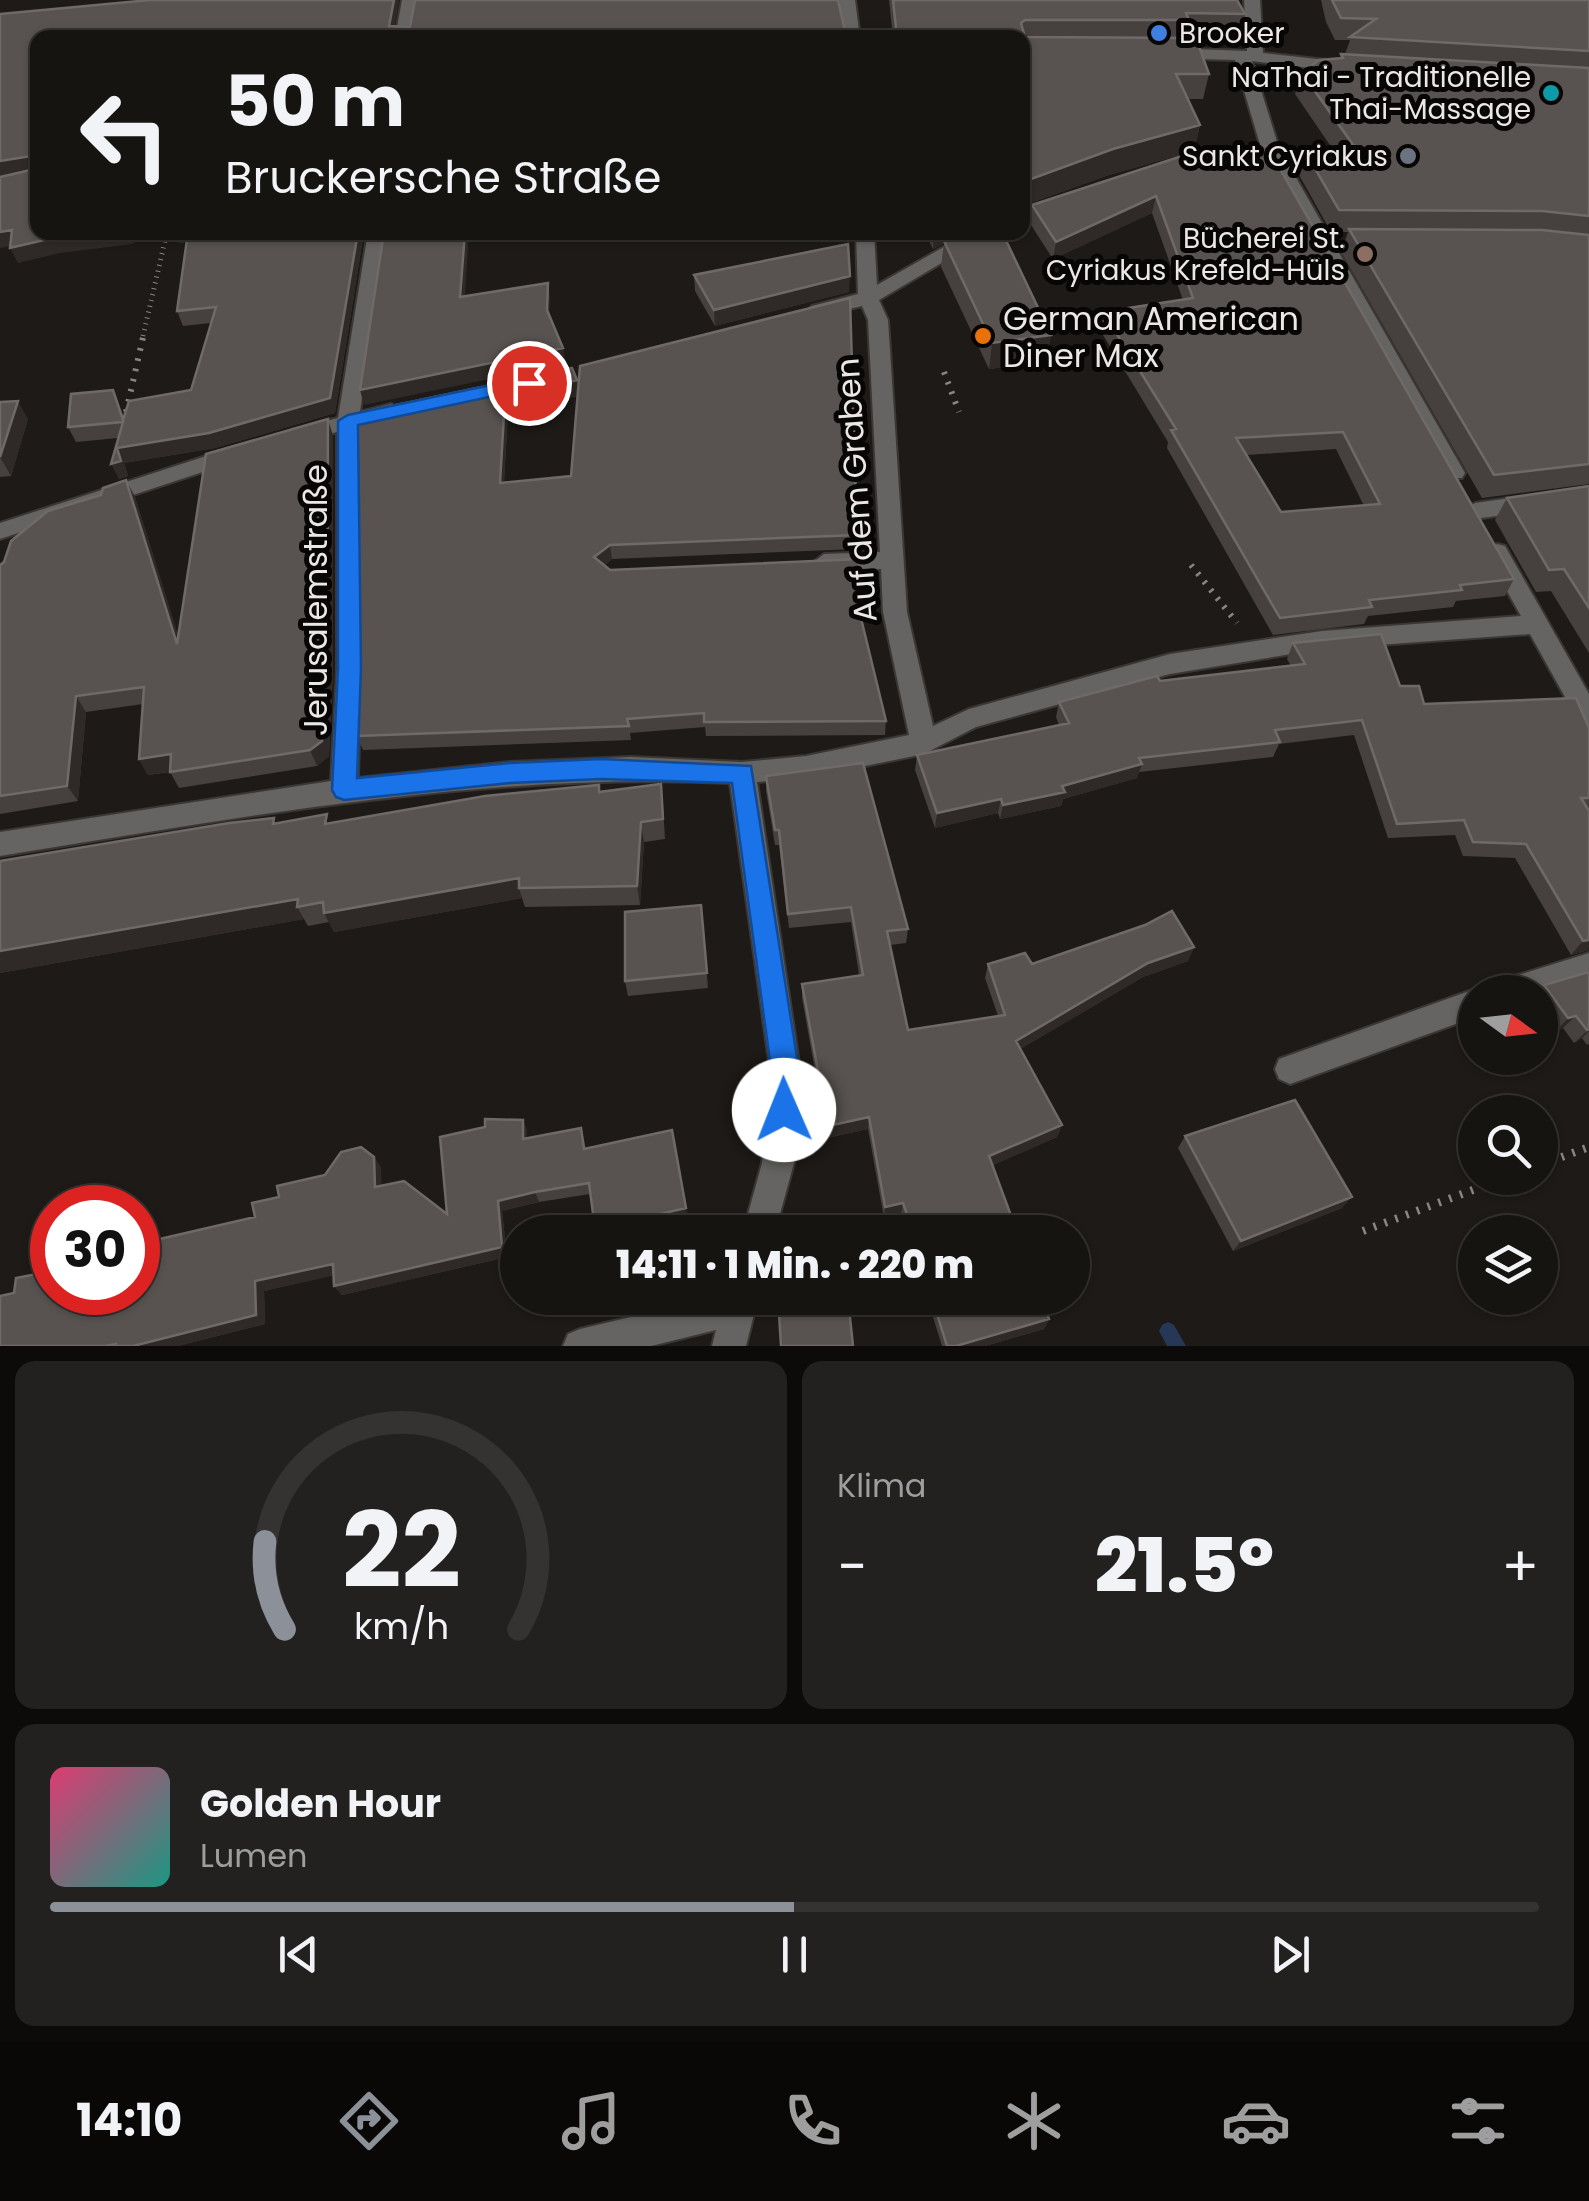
<!DOCTYPE html>
<html lang="de">
<head>
<meta charset="utf-8">
<style>
	body { margin:0; font-family:Poppins,sans-serif; background:#23211f; color:#f1f3f6; height:100vh; display:flex; flex-direction:column; font-size:38px; white-space:nowrap }
	* { box-sizing:border-box; margin:0 }
	p { font-size:32px; color:#9e9e9f }
	.icon { flex:none; width:55px; height:55px; fill:none; stroke:currentColor; stroke-width:2; stroke-linecap:round; stroke-linejoin:round }
	.map { position:relative; height:1346px; overflow:hidden }
	.sheet { display:flex; flex-direction:column; gap:15px; padding:15px; background:#0c0b09; flex:1 }
	.sheet>* { flex:none }
	.banner { position:absolute; left:30px; top:30px; width:1000px; height:210px; border-radius:20px; box-shadow:0 2px 8px #0004,0 0 0 2px #353331; background:#161411; color:#f1f3f6; overflow:hidden }
	.needle { width:65px; rotate:105deg }
	.fabs { position:absolute; left:1458px; top:975px; display:grid; gap:20px }
	.fabs a { display:grid; place-items:center; width:100px; height:100px; border-radius:50%; background:#161411; box-shadow:0 2px 8px #0004,0 0 0 2px #353331; font-size:50px }
	.speed { position:absolute; left:30px; top:1185px; display:flex; gap:20px; font-size:50px; font-weight:700; text-align:center }
	.speed>* { display:grid; place-content:center; width:130px; height:130px; border-radius:50%; background:#161411; box-shadow:0 2px 8px #0004,0 0 0 2px #353331; line-height:1 }
	.speed .limit { border:15px solid #d22; background:#fff; color:#111 }
	.pin { position:absolute; display:grid; place-items:center; width:85px; height:85px; color:#fff; margin:-42px; border:5px solid #fff; border-radius:50%; box-shadow:0 2px 10px #0007 }
	.me { position:absolute; width:110px; margin:-55px; rotate:359deg; stroke-linejoin:round; filter:drop-shadow(0 0 8px #0008) }
	.turn { display:flex; align-items:center; gap:35px; height:210px; padding:0 30px; font-size:45px }
	.turn .icon { width:130px; height:130px; stroke-width:2.5 }
	.turn b { display:block; font-size:70px; line-height:85px }
	.big { font-size:75px; font-weight:800; line-height:1.1 }
	.sheet .card { flex:1; display:flex; flex-direction:column; justify-content:center; gap:15px; min-width:0; padding:0 35px; border-radius:20px; background:#23211f }
	.sheet .dial { align-items:center; gap:0 }
	.dial svg { height:260px; overflow:visible; fill:none; stroke:#353331; stroke-width:7; stroke-linecap:round; text-anchor:middle }
	.dial text { fill:#f1f3f6; stroke:none }
	.song { display:flex; align-items:center; gap:30px }
	.cover { width:120px; height:120px; border-radius:15px; background:linear-gradient(135deg,hsl(340 70% 55%),hsl(170 70% 35%)) }
	.played { height:10px; border-radius:5px; background:linear-gradient(90deg,#8c9099 50%,#353331 50%) }
	.keys { display:flex; justify-content:space-around; direction:ltr }
	.heat { display:flex; justify-content:space-between; align-items:center; font-size:55px; direction:ltr }
	.sheet .tiles { flex:1; display:grid; gap:15px; grid-template-columns:1fr 1fr }
	.card:last-child { grid-column:span 2 }
	.trip { position:absolute; left:500px; top:1215px; width:590px; height:100px; border-radius:50px; background:#161411; box-shadow:0 2px 8px #0004,0 0 0 2px #353331; font-weight:800; line-height:100px; text-align:center }
	.menu { display:flex; height:160px; justify-content:space-around; align-items:center; background:#090807; color:#9e9e9f }
	.menu .icon { width:70px; height:70px }
	.menu .selected { color:#8c9099 }
	.menu b { font-size:45px; color:#f1f3f6 }
	.map>svg:first-child { display:block }
	.lines { fill:none; stroke-linecap:round; stroke-linejoin:round }
	.stream { fill:#273756; fill-rule:evenodd }
	.minor-casing { stroke:#3b3734; stroke-width:4 }
	.path-far2 { stroke:#888582; stroke-width:5; stroke-dasharray:1 5; stroke-linecap:butt }
	.path-far1 { stroke:#888582; stroke-width:6; stroke-dasharray:2.5 8; stroke-linecap:butt }
	.path { stroke:#888582; stroke-width:8; stroke-dasharray:2.5 9; stroke-linecap:butt }
	.minor { fill:#656462; fill-rule:evenodd }
	.wall { fill:#46413f; fill-rule:evenodd }
	.shaded-wall { fill:#2f2a27 }
	.building { fill:#585350; stroke:#6f6a68; stroke-width:2.5; fill-rule:evenodd }
	.route { fill:#1a73e8; stroke:#114b97; stroke-width:2.5 }
	.shop-dot { fill:#3f7fe0; stroke:#070605; stroke-width:4 }
	.culture-dot { fill:#0f9aa8; stroke:#070605; stroke-width:4 }
	.worship-dot { fill:#6b7280; stroke:#070605; stroke-width:4 }
	.education-dot { fill:#8d6e63; stroke:#070605; stroke-width:4 }
	.food-dot { fill:#e8710a; stroke:#070605; stroke-width:4 }
	.labels { text-anchor:middle; dominant-baseline:central; stroke-width:10; stroke-linejoin:round; paint-order:stroke }
	.far-poi-label { font-size:28px; fill:#eae7e5; stroke:#070605; text-anchor:end }
	.poi-label { font-size:32px; fill:#eae7e5; stroke:#070605; text-anchor:start }
	.street-label { font-size:32px; fill:#eae7e5; stroke:#070605 }
</style>
</head>
<body>
<div class="map">
<svg width="1589" height="1346" viewBox="0 0 1589 1346">
	<rect width="100%" height="100%" fill="#1e1a17"/>
	<g class="lines">
		<!-- stream -->
		<path class="stream" d="M1168,1322L1174,1325L1186,1346H1167L1159,1331L1162,1325Z"/>
		<defs>
			<path id="minor" d="M402,0H418L411,38H395Z
				M839,0H855L860,38H844Z
				M1244,0H1260L1263,53L1344,62L1352,67L1344,72L1252,61L1279,148L1465,473L1462,478H1446L1261,148L1235,60L1167,58L1159,53L1167,48L1247,51Z
				M368,232H386L360,412L391,404L402,411L399,416L359,427L361,668L358,778L510,762L631,757L742,762L806,756L909,735L883,612L881,569L824,572L812,563L824,554L880,552L868,320L862,306L819,316L809,310L812,306L858,294L856,232H874L877,285L970,232H994L879,300L888,320L907,612L933,726L969,709L1170,654L1322,631L1521,616L1485,552L1497,544L1505,546L1589,694V727L1580,724L1530,634L1322,649L1170,674L976,727L924,754L806,778L757,782L802,1083L794,1163L775,1232H743L762,1163L772,1083L730,783C483,772 243,817 0,856V832L331,781L337,668V432L299,442L288,435L291,430L338,418Z
				M237,446L248,453L245,458L0,539V523Z
				M1589,487V503L1475,519L1464,511L1475,503Z
				M1589,953V979L1540,995L1491,992L1496,982Z
				M1475,989L1483,992H1475V1017L1290,1084L1279,1079L1275,1069L1279,1059Z
				M711,1298H758L746,1346H712L716,1330L651,1346H563L568,1334L580,1329Z"/>
		</defs>
		<!-- minor casing -->
		<use href="#minor" class="minor-casing"/>
		<!-- path-far2 -->
		<path class="path-far2" d="M143,336L167,232"/>
		<!-- path-far1 -->
		<path class="path-far1" d="M944,372L959,412
			M126,412L144,333
			M1191,565L1237,623"/>
		<!-- path -->
		<path class="path" d="M1540,1165L1589,1147
			M1363,1231L1505,1178"/>
		<!-- minor -->
		<use href="#minor" class="minor"/>
	</g>
	<!-- wall -->
	<path class="wall" d="M889,0H1237L1245,14L1239,38H1185L1209,74L1203,99H1188L1200,125L1194,151L1109,175L1022,206V38H893Z
		M1321,0H1589V484L1482,498L1341,252L1348,232H1331L1299,175L1306,153L1334,151L1295,94L1302,73L1340,58L1341,54H1345L1350,40H1335L1326,22Z
		M1185,155L1514,579L1505,596L1456,601L1453,607L1368,616L1364,624L1273,635L1167,448L1168,442L1100,330L1103,312L1183,300L1152,213L1053,259L1029,222L1032,205ZM1336,449L1364,506L1281,512L1246,455Z
		M175,232H364L335,413L215,448L124,463L128,476L119,479L118,438L76,442L68,427L113,390L124,417L191,390L211,323L183,326L177,311L186,242L179,243Z
		M920,232H1002L1047,362L989,369L941,267L944,243L933,249L926,235L920,234Z
		M694,275L849,292L715,326L695,291Z
		M577,380L578,386L857,535L856,549L612,559L604,566L610,570L859,610L886,721L885,735L706,736L705,727L630,733L631,740L363,750L357,736L358,413ZM577,396L571,476L504,483L508,412Z
		M0,402L28,419L11,476L0,477Z
		M333,436V668L329,756L317,766L179,788L170,772L148,775L139,759L143,704L86,712L78,801L0,814V565L135,497L178,636Z
		M1589,486V653L1551,591L1536,592L1495,520L1507,498Z
		M1293,643L1400,686L1424,704L1589,728V950L1571,955L1515,858L1463,856L1455,835L1388,838L1354,735L1279,744L1273,757L1139,772L1137,778L1063,799L1061,806L1000,819L998,813L935,828L915,770L917,755L1059,725L1056,717L1059,702L1160,681L1291,666L1287,659Z
		M766,776L908,929L906,943L890,945L908,1030L998,1016L985,978L988,964H1032L1194,947L1188,961L1143,977L1020,1049L1062,1125L1057,1137L993,1165L1017,1232H907L901,1214L884,1218L868,1129L827,1138L802,998V984L859,975L851,922L789,928L779,845H775L766,791Z
		M600,792L663,805L665,839L644,842L640,905L525,907L522,898L334,932L329,922L308,926L304,919L0,973V861L277,824L330,823Z
		M701,905L708,988L628,996L625,981Z
		M1589,972V1044L1587,1045L1582,1038L1574,1043L1563,1028L1556,1031L1540,1009V992H1538L1544,985Z
		M523,1120L527,1131V1139L581,1128L586,1149L688,1218L626,1232H596L590,1194L539,1202L502,1211L507,1257L342,1295L334,1286L333,1275L264,1291L265,1324L178,1346H0L52,1292L255,1217L279,1197L325,1175L374,1157L381,1168V1185L447,1214Z
		M1185,1136L1342,1208L1233,1251L1178,1148Z
		M927,1298H1041L1049,1319L1044,1329L985,1346H942Z"/>
	<!-- shaded-wall -->
	<path class="shaded-wall" d="M394,0H399L393,38L389,26Z
		M1200,125L1194,151L1109,175L1022,206L1023,182L1113,149Z
		M31,156L37,170L0,177V161Z
		M1156,196L1152,213L1053,259L1056,242Z
		M12,230L19,245L0,248V232Z
		M96,232H141L133,244L60,253L18,263L10,248L53,238Z
		M175,232H191L194,240L179,243Z
		M358,232H364L335,413L215,448L124,463L128,476L119,479L111,464L117,448L209,433Z
		M465,232H469L464,312L460,297Z
		M934,232H962L933,249Z
		M850,276L849,292L715,326L714,310Z
		M548,283L550,298L549,325L547,310Z
		M1051,335L1047,362L989,369L992,343Z
		M563,348L566,363L364,405L360,390Z
		M577,380L579,395L508,412L503,498L500,483L505,397Z
		M18,401L28,419L11,476L0,457Z
		M328,419L333,436V668L329,756L317,766L310,750Z
		M126,480L135,497L186,660L177,644Z
		M610,545L612,559L596,572L594,557Z
		M76,696L86,712L78,801L67,786Z
		M171,754L180,770L148,775L139,759Z
		M1142,764L1137,778L1063,799L1061,806L1000,819L1003,805Z
		M1001,799L998,813L935,828L937,813Z
		M641,822L644,842L640,905L637,886Z
		M519,878V888L522,898L334,932L324,913Z
		M298,899L297,907L304,919L0,973V951Z
		M1589,940V950L1571,955L1583,941Z
		M1194,947L1188,961L1143,977L1012,1054L1016,1041L1148,963Z
		M1576,1016L1563,1028L1556,1031L1568,1018Z
		M1589,1029V1031L1582,1038L1574,1043Z
		M869,1117L868,1129L827,1138L828,1126Z
		M523,1120L527,1131V1150L523,1139Z
		M1062,1125L1057,1137L986,1168L989,1156Z
		M374,1157L381,1168L382,1197L375,1187Z
		M535,1192L539,1202L502,1211L507,1257L342,1295L334,1286L498,1201Z
		M1352,1197L1342,1208L1233,1251L1241,1241Z
		M903,1203L901,1214L884,1218L885,1207Z
		M686,1208L688,1218L626,1232H596L595,1229Z
		M333,1264L341,1274L264,1291L265,1324L178,1346H133L255,1281Z
		M1049,1319L1044,1329L985,1346H956Z"/>
	<!-- building -->
	<path class="building" d="M150,0H394L389,26L410,27L415,0H838L844,27V38H38V232H96L53,238L10,248L12,230L0,232V177L35,169V159L31,156L0,161V14Z
		M893,0H1237L1245,14L1186,13L1189,20H1025L1021,23L1025,37L1196,38L1209,74H1176L1200,125L1113,149L1023,182L1022,38H897Z
		M1332,0H1589V51L1350,37L1376,19L1341,18Z
		M1341,54L1589,68V216L1542,211L1339,210L1306,153L1356,149L1302,73L1319,60L1343,58Z
		M1267,146L1514,579L1460,585L1462,590L1369,600L1372,607L1280,618L1171,430L1176,429L1103,312L1193,298L1156,196L1056,242L1032,205L1185,155ZM1343,432L1380,504L1281,512L1236,438Z
		M1349,229L1542,230L1589,235V464L1494,475Z
		M188,232H358L330,398L209,433L117,448L121,461L111,464L123,422L68,427L71,394L113,390L123,420L129,401L191,390L216,307L177,311Z
		M384,232H465L460,297L548,283L547,310L563,348L360,390Z
		M958,232H1002L1051,335L992,343L944,241Z
		M848,244L850,276L714,310L694,275Z
		M850,298L857,535L610,545L594,557L610,570L859,559V610L886,721L704,722V713L627,719L629,726L357,736L358,413L572,368L577,380L505,397L500,483L571,476L580,366Z
		M18,401L0,457V402Z
		M328,419L327,652L322,741L310,750L170,772L171,754L139,759L144,687L76,696L67,786L0,796V565L4,562L11,541L48,511L101,495L103,488L126,480L177,644L206,454Z
		M1589,486V608L1564,569L1549,570L1507,498Z
		M1381,634L1400,686H1419L1424,704L1576,698L1589,728V798H1581L1589,811V940L1583,941L1526,844L1473,842L1464,820L1397,824L1362,720L1275,730L1280,742L1139,758L1142,764L1062,786L1065,792L1003,805L1001,799L937,813L917,755L1069,723L1059,702L1157,676L1160,681L1305,664L1293,643Z
		M863,763L908,929L887,931L908,1030L1005,1015L988,964L1025,953L1032,964L1145,925L1172,911L1194,947L1148,963L1016,1041L1062,1125L989,1156L1017,1232H913L903,1203L885,1207L869,1117L828,1126L802,984L863,975L851,907L788,914L779,830H775L766,776Z
		M661,784L663,819L641,822L637,886L519,888V878L324,913L323,902L297,907L298,899L0,951V861L229,823L274,818L273,824L327,814L325,824L485,796L599,785V792Z
		M701,905L707,973L625,981V912Z
		M1589,972V1029L1587,1030L1576,1016L1568,1018L1544,985Z
		M1295,1100L1352,1197L1241,1241L1185,1136Z
		M485,1119L523,1120V1139L581,1128L584,1149L672,1130L686,1208L595,1229L589,1183L535,1192L498,1201L502,1247L334,1286L333,1264L255,1281L256,1315L133,1346H116V1344L105,1346H0V1296L14,1293L16,1278L52,1271V1292H138V1244L255,1217L252,1203L279,1197L277,1186L325,1175L341,1152L361,1147L374,1157L375,1187L404,1181L447,1214L440,1137L485,1127Z
		M778,1298H848L853,1346H781Z
		M932,1298H1041L1049,1319L956,1346H947Z"/>
	<!-- route -->
	<path class="route" d="M529,377L538,383L536,387L358,425L361,668L357,778L510,763L601,759L751,766L801,1083L794,1120L784,1124L774,1120L770,1110L773,1083L732,783L601,779L510,783L344,800L336,797L332,790L338,668V421L348,415Z"/>
	<!-- markers -->
	<circle class="shop-dot" cx="1159" cy="33" r="10"/>
	<circle class="culture-dot" cx="1551" cy="93" r="10"/>
	<circle class="worship-dot" cx="1408" cy="156" r="10"/>
	<circle class="education-dot" cx="1365" cy="254" r="10"/>
	<circle class="food-dot" cx="983" cy="336" r="10"/>
	<g class="labels">
		<!-- far-poi labels -->
		<g class="far-poi-label">
			<text x="1179" y="33" text-anchor="start">Brooker</text>
			<text x="1531" y="77">NaThai - Traditionelle<tspan x="1531" dy="32">Thai-Massage</tspan></text>
			<text x="1388" y="156">Sankt Cyriakus</text>
			<text x="1345" y="238">Bücherei St.<tspan x="1345" dy="32">Cyriakus Krefeld-Hüls</tspan></text>
		</g>
		<!-- poi labels -->
		<g class="poi-label">
			<text x="1003" y="318">German American<tspan x="1003" dy="37">Diner Max</tspan></text>
		</g>
		<!-- street labels -->
		<g class="street-label">
			<text transform="translate(856 490) rotate(-94)">Auf dem Graben</text>
			<text transform="translate(315 600) rotate(-90)">Jerusalemstraße</text>
		</g>
	</g>
</svg>
<div class="fabs">
<a><svg class="needle" viewBox="-14 -14 28 28"><path d="M0-13l5 13h-10z" fill="#e53935"/><path d="M0 13l5-13h-10z" fill="#9e9e9f"/></svg></a>
<a><svg class="icon" aria-label="search" viewBox="0 0 24 24"><circle cx="10" cy="10" r="6"/><path d="M15 15l6 6"/></svg></a>
<a><svg class="icon" aria-label="layers" viewBox="0 0 24 24"><path d="M12 4l9 5-9 5-9-5zM3 14l9 5 9-5"/></svg></a>
</div>
<div class="speed"><div class="limit">30</div></div>
<div class="pin" style="left:529px;top:383px;background:#d93025"><svg class="icon" aria-label="arrive" viewBox="0 0 24 24"><path d="M6 21V4h12l-3 4 3 4H6"/></svg></div>
<svg class="me" style="left:784px;top:1110px" viewBox="-20 -20 40 40"><circle r="19" fill="#fff"/><path d="M0-13L10 11 0 6-10 11z" fill="#1a73e8"/></svg>
<div class="trip">14:11 · 1 Min. · 220 m</div>
<div class="banner">
<div class="turn"><svg class="icon" aria-label="left" viewBox="0 0 24 24"><path d="M17 20v-9H6M10 6l-5 5 5 5"/></svg><div><b>50 m</b>Bruckersche Straße</div></div>
</div>
</div>
<section class="sheet">
<div class="tiles">
<div class="card dial"><svg viewBox="0 0 100 80">
<path d="M14 69A42 42 0 1 1 86 69"/>
<path d="M14 69A42 42 0 0 1 8 42" stroke="#8c9099"/>
<text x="50" y="56" font-size="32" font-weight="700">22</text>
<text x="50" y="72" font-size="11">km/h</text>
</svg></div>
<div class="card"><p>Klima</p>
<div class="heat"><a>−</a><b class="big">21.5°</b><a>+</a></div>
</div>
<div class="card">
<div class="song"><i class="cover"></i><div><b>Golden Hour</b><p>Lumen</p></div></div>
<div class="played"></div>
<div class="keys"><svg class="icon" aria-label="previous" viewBox="0 0 24 24"><path d="M18 5L8 12l10 7zM5 5v14"/></svg><svg class="icon" aria-label="pause" viewBox="0 0 24 24"><path d="M8 5v14M16 5v14"/></svg><svg class="icon" aria-label="next" viewBox="0 0 24 24"><path d="M6 5l10 7-10 7zM19 5v14"/></svg></div>
</div>
</div>
</section>
<nav class="menu">
<b>14:10</b>
<svg class="icon selected" aria-label="directions" viewBox="0 0 24 24"><path d="M12 3l9 9-9 9-9-9zM9 14v-3h6M13 9l2 2-2 2"/></svg>
<svg class="icon" aria-label="music" viewBox="0 0 24 24"><path d="M9 18V5l10-2v13"/><circle cx="6" cy="18" r="3"/><circle cx="16" cy="16" r="3"/></svg>
<svg class="icon" aria-label="phone" viewBox="0 0 24 24"><path d="M5 4h4l2 5-3 2q2 4 5 5l2-3 5 2v4C11 20 4 13 5 4z"/></svg>
<svg class="icon" aria-label="climate" viewBox="0 0 24 24"><path d="M12 3v18M4 7l16 10M4 17L20 7"/></svg>
<svg class="icon" aria-label="car" viewBox="0 0 24 24"><path d="M5 17H2v-5l4-1 3-4h7l3 4 3 1v5h-3M9 17h6M6 11h13"/><circle cx="7" cy="17" r="2"/><circle cx="17" cy="17" r="2"/></svg>
<svg class="icon" aria-label="filters" viewBox="0 0 24 24"><path d="M4 7h16M4 17h16"/><circle cx="9" cy="7" r="2"/><circle cx="15" cy="17" r="2"/></svg>
</nav>
</body>
</html>
